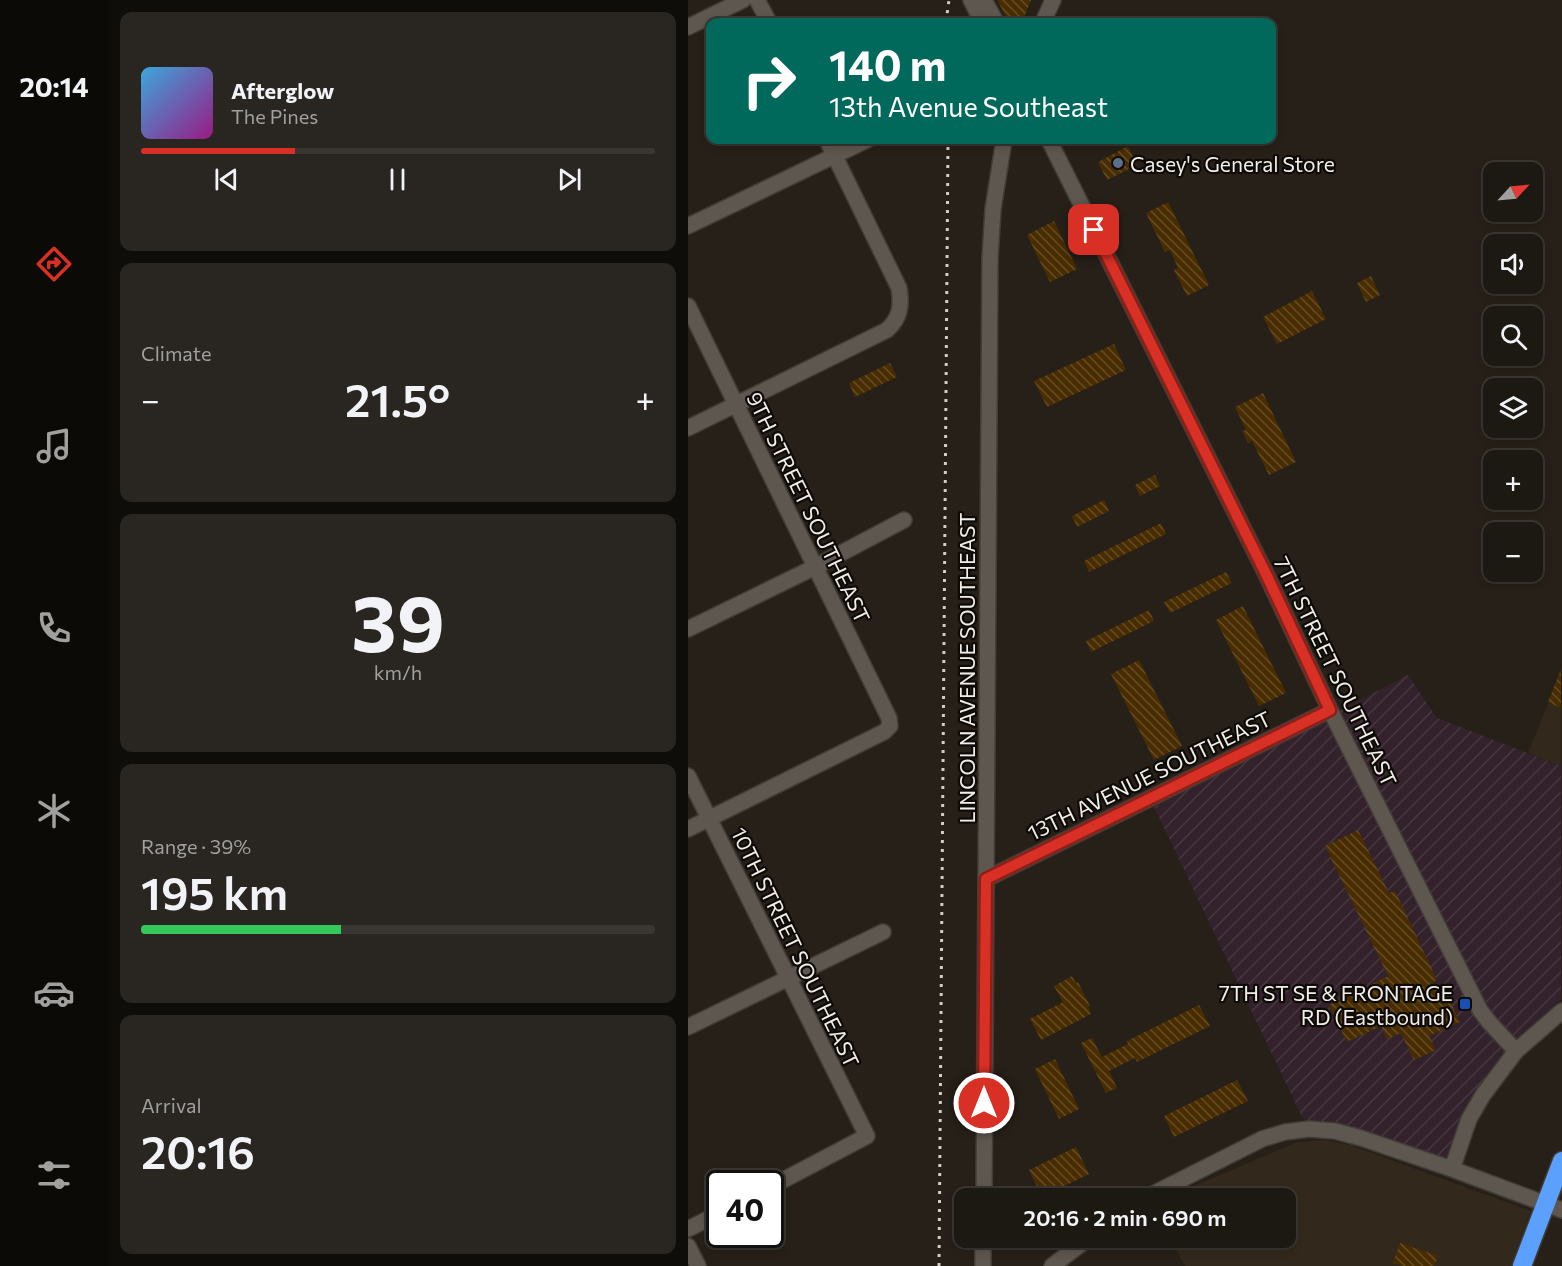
<!DOCTYPE html>
<html lang="en">
<head>
<meta charset="utf-8">
<style>
	body { margin:0; font-family:Commissioner,sans-serif; background:#292520; color:#f1f3f6; height:100vh; display:flex; flex-direction:column; font-size:22px; white-space:nowrap }
	* { box-sizing:border-box; margin:0 }
	p { font-size:20px; color:#a0a09f }
	.icon { flex:none; width:33px; height:33px; fill:none; stroke:currentColor; stroke-width:2; stroke-linecap:round; stroke-linejoin:round }
	.map { position:relative; flex:1; overflow:hidden }
	.drawer { display:flex; flex-direction:column; gap:12px; padding:12px; background:#0f0d0a; width:580px }
	.drawer>* { flex:none }
	.top-card { position:absolute; left:18px; top:18px; width:570px; height:126px; border-radius:12px; box-shadow:0 3px 9px #0003,0 0 0 2px #3a3732; background:#00695c; color:#fff; overflow:hidden }
	.needle { width:39px; rotate:64deg }
	.controls { position:absolute; left:795px; top:162px; display:grid; gap:12px }
	.controls a { display:grid; place-items:center; width:60px; height:60px; border-radius:12px; background:#1c1812; box-shadow:0 3px 9px #0003,0 0 0 2px #3a3732; font-size:30px }
	.speed { position:absolute; left:18px; top:1170px; display:flex; gap:12px; font-size:30px; font-weight:700; text-align:center }
	.speed>* { display:grid; place-content:center; width:78px; height:78px; border-radius:50%; background:#1c1812; box-shadow:0 3px 9px #0003,0 0 0 2px #3a3732; line-height:1 }
	.speed .limit { border:3px solid #111; border-radius:9px; background:#fff; color:#111 }
	.pin { position:absolute; display:grid; place-items:center; width:51px; height:51px; color:#fff; margin:-26px; border-radius:12px; box-shadow:0 3px 9px #0006 }
	.me { position:absolute; width:66px; margin:-33px; rotate:0deg; stroke-linejoin:round; filter:drop-shadow(0 0 4px #0008) }
	.turn { display:flex; align-items:center; gap:21px; height:126px; padding:0 24px; font-size:27px }
	.turn .icon { width:78px; height:78px; stroke-width:2.5 }
	.turn b { display:block; font-size:42px; line-height:51px }
	.big { font-size:45px; font-weight:600; line-height:1.1 }
	.drawer .tile { flex:1; display:flex; flex-direction:column; justify-content:center; gap:9px; min-width:0; padding:0 21px; border-radius:12px; background:#292520 }
	.drawer .dial { align-items:center; gap:0 }
	.dial b { font-size:78px; line-height:1 }
	.song { display:flex; align-items:center; gap:18px }
	.cover { width:72px; height:72px; border-radius:9px; background:linear-gradient(135deg,hsl(200 70% 55%),hsl(310 70% 35%)) }
	.played { height:6px; border-radius:3px; background:linear-gradient(90deg,#d93025 30%,#3a3732 30%) }
	.keys { display:flex; justify-content:space-around; direction:ltr }
	.heat { display:flex; justify-content:space-between; align-items:center; font-size:33px; direction:ltr }
	.charge { height:9px; border-radius:4px; background:linear-gradient(90deg,#34c759 39%,#3a3732 0) }
	.trip { position:absolute; left:266px; top:1188px; width:342px; height:60px; border-radius:12px; background:#1c1812; box-shadow:0 3px 9px #0003,0 0 0 2px #3a3732; font-weight:600; line-height:60px; text-align:center }
	main { display:flex; flex:1; min-height:0 }
	.dock { display:flex; flex-direction:column; width:108px; justify-content:space-around; align-items:center; background:#0b0a07; color:#a0a09f }
	.dock .icon { width:42px; height:42px }
	.dock .selected { color:#d93025 }
	.dock b { font-size:27px; color:#f1f3f6 }
	.map>svg:first-child { display:block }
	.built { fill:#32291c }
	.industrial { fill:url(#industrial-furrows) }
	.building { fill:url(#building-back-hatch) }
	.lines { fill:none; stroke-linecap:round; stroke-linejoin:round }
	.minor-casing { stroke:#413c36; stroke-width:18 }
	.highway-casing { stroke:#413c36; stroke-width:21 }
	.minor { stroke:#5e574f; stroke-width:15 }
	.highway { stroke:#5ca0fe; stroke-width:18 }
	.rail { stroke:#d2cdc8; stroke-width:3; stroke-dasharray:3 6; stroke-linecap:butt }
	.route-casing { stroke:#8d1f18; stroke-width:15 }
	.route { stroke:#d93025; stroke-width:10 }
	.service-dot { fill:#5c6f8a; stroke:#0d0a07; stroke-width:2 }
	.transit-dot { fill:#1a4fb4; stroke:#0d0a07; stroke-width:2 }
	.labels { text-anchor:middle; dominant-baseline:central; stroke-width:4.5; stroke-linejoin:round; paint-order:stroke }
	.poi-label { font-size:21px; fill:#f1ede8; stroke:#0d0a07; text-anchor:start }
	.street-label { font-size:21px; fill:#f1ede8; stroke:#0d0a07 }
</style>
</head>
<body>
<main>
<nav class="dock">
<b>20:14</b>
<svg class="icon selected" aria-label="directions" viewBox="0 0 24 24"><path d="M12 3l9 9-9 9-9-9zM9 14v-3h6M13 9l2 2-2 2"/></svg>
<svg class="icon" aria-label="music" viewBox="0 0 24 24"><path d="M9 18V5l10-2v13"/><circle cx="6" cy="18" r="3"/><circle cx="16" cy="16" r="3"/></svg>
<svg class="icon" aria-label="phone" viewBox="0 0 24 24"><path d="M5 4h4l2 5-3 2q2 4 5 5l2-3 5 2v4C11 20 4 13 5 4z"/></svg>
<svg class="icon" aria-label="climate" viewBox="0 0 24 24"><path d="M12 3v18M4 7l16 10M4 17L20 7"/></svg>
<svg class="icon" aria-label="car" viewBox="0 0 24 24"><path d="M5 17H2v-5l4-1 3-4h7l3 4 3 1v5h-3M9 17h6M6 11h13"/><circle cx="7" cy="17" r="2"/><circle cx="17" cy="17" r="2"/></svg>
<svg class="icon" aria-label="filters" viewBox="0 0 24 24"><path d="M4 7h16M4 17h16"/><circle cx="9" cy="7" r="2"/><circle cx="15" cy="17" r="2"/></svg>
</nav>
<section class="drawer">
<div class="tile">
<div class="song"><i class="cover"></i><div><b>Afterglow</b><p>The Pines</p></div></div>
<div class="played"></div>
<div class="keys"><svg class="icon" aria-label="previous" viewBox="0 0 24 24"><path d="M18 5L8 12l10 7zM5 5v14"/></svg><svg class="icon" aria-label="pause" viewBox="0 0 24 24"><path d="M8 5v14M16 5v14"/></svg><svg class="icon" aria-label="next" viewBox="0 0 24 24"><path d="M6 5l10 7-10 7zM19 5v14"/></svg></div>
</div>
<div class="tile"><p>Climate</p>
<div class="heat"><a>−</a><b class="big">21.5°</b><a>+</a></div>
</div>
<div class="tile dial"><b>39</b><p>km/h</p></div>
<div class="tile"><p>Range · 39%</p><b class="big">195 km</b><div class="charge"></div></div>
<div class="tile"><p>Arrival</p><b class="big">20:16</b></div>
</section>
<div class="map">
<svg width="874" height="1266" viewBox="0 0 874 1266">
	<defs>
		<pattern id="industrial-furrows" width="10" height="10" patternUnits="userSpaceOnUse" patternTransform="scale(1.5)"><rect width="10" height="10" fill="#33222c"/><path d="M-1 1l2-2M0 10L10 0M9 11l2-2" fill="none" stroke="#473840"/></pattern>
		<pattern id="building-back-hatch" width="6" height="6" patternUnits="userSpaceOnUse" patternTransform="scale(1.5)"><rect width="6" height="6" fill="#492d00"/><path d="M-1 5l2 2M0 0l6 6M5-1l2 2" fill="none" stroke="#644c25"/></pattern>
	</defs>
	<rect width="100%" height="100%" fill="#262018"/>
	<!-- built -->
	<path class="built" d="M873,671V766L840,753Z
		M636,1140L662,1145L843,1211L823,1266H497L482,1238H597V1198H478L609,1142Z"/>
	<!-- industrial -->
	<path class="industrial" d="M720,675L749,718L873,766V999L830,1039L798,1076L757,1159L689,1134L660,1126L615,1119L466,807Z"/>
	<!-- building -->
	<path class="building" d="M309,0H343L335,20L330,22H321Z
		M440,146L449,165L419,180L410,162Z
		M480,202L521,285L499,296L486,270L490,268L482,250L477,252L458,213Z
		M366,221L389,269L362,282L339,235Z
		M683,276L692,295L678,302L669,283Z
		M624,291L638,319L589,344L575,317Z
		M426,344L438,370L359,407L346,381Z
		M202,363L209,377L167,397L161,383Z
		M575,393L608,462L581,475L564,441L560,443L554,431L558,430L547,407Z
		M467,475L472,486L452,496L447,485Z
		M416,500L421,511L389,527L384,516Z
		M473,523L478,534L401,572L396,561Z
		M538,572L544,583L482,613L476,602Z
		M555,606L598,693L571,706L528,620Z
		M461,610L466,621L403,652L398,641Z
		M451,660L494,746L466,760L423,674Z
		M873,669V708L860,702Z
		M670,830L701,893L707,891L749,980L745,982L755,1004L762,1001L772,1022L741,1036L748,1050L726,1060L713,1033L699,1039L693,1026L659,1042L641,1005L700,976L637,846Z
		M384,976L388,983L390,982L402,1006L400,1007L403,1014L353,1040L342,1019L375,1002L366,986Z
		M511,1005L522,1026L449,1062L447,1058L421,1071L429,1088L418,1093L393,1043L404,1038L414,1057L440,1044L439,1041Z
		M367,1059L391,1109L371,1119L347,1069Z
		M549,1080L560,1101L486,1137L476,1116Z
		M388,1147L401,1174L354,1197L341,1170Z
		M712,1243L750,1256L746,1266H714L705,1263Z"/>
	<g class="lines">
		<defs>
			<path id="minor" d="M69,0L81,22
				M283,0L294,22
				M296,0L308,22
				M355,22L365,0
				M0,27L55,0
				M361,140L578,574L642,710L792,1010L801,1022L828,1051
				M0,226L179,140
				M0,306L201,718L202,726L196,732L0,829
				M0,428L199,330C212,318 214,306 211,288L139,140
				M0,629L127,567L216,520
				M0,776L179,1136L82,1187
				M298,879L642,710
				M0,1027L195,932
				M764,1169L781,1119L795,1095L828,1051L874,1011
				M296,1198L302,258L305,209L316,140
				M457,1198L574,1139L597,1132L621,1129L647,1131L673,1138L764,1169L874,1210
				M0,1229L32,1213
				M0,1246L10,1266
				M295,1266V1238
				M364,1266L401,1238"/>
			<path id="highway" d="M834,1266L874,1161"/>
		</defs>
		<!-- minor casing -->
		<use href="#minor" class="minor-casing"/>
		<!-- highway casing -->
		<use href="#highway" class="highway-casing"/>
		<!-- minor -->
		<use href="#minor" class="minor"/>
		<!-- highway -->
		<use href="#highway" class="highway"/>
		<!-- rail -->
		<path class="rail" d="M258,22L261,0
			M251,1266L260,140"/>
	</g>
	<g class="lines">
		<defs>
			<path id="route" d="M296,1103L298,879L642,710L578,574L406,230"/>
		</defs>
		<!-- route casing -->
		<use href="#route" class="route-casing"/>
		<!-- route -->
		<use href="#route" class="route"/>
	</g>
	<!-- markers -->
	<circle class="service-dot" cx="430" cy="163" r="6"/>
	<rect class="transit-dot" x="771" y="998" width="12" height="12" rx="3"/>
	<g class="labels">
		<!-- poi labels -->
		<g class="poi-label">
			<text x="442" y="163">Casey's General Store</text>
			<text x="765" y="992" text-anchor="end">7TH ST SE &amp; FRONTAGE<tspan x="765" dy="24">RD (Eastbound)</tspan></text>
		</g>
		<!-- street labels -->
		<g class="street-label">
			<text transform="translate(121 507) rotate(64)">9TH STREET SOUTHEAST</text>
			<text transform="translate(278 668) rotate(-90)">LINCOLN AVENUE SOUTHEAST</text>
			<text transform="translate(648 671) rotate(64)">7TH STREET SOUTHEAST</text>
			<text transform="translate(461 775) rotate(-26)">13TH AVENUE SOUTHEAST</text>
			<text transform="translate(108 947) rotate(64)">10TH STREET SOUTHEAST</text>
		</g>
	</g>
</svg>
<div class="controls">
<a><svg class="needle" viewBox="-14 -14 28 28"><path d="M0-13l5 13h-10z" fill="#e53935"/><path d="M0 13l5-13h-10z" fill="#a0a09f"/></svg></a>
<a><svg class="icon" aria-label="sound" viewBox="0 0 24 24"><path d="M4 9h4l5-4v14l-5-4H4zM17 9q2 3 0 6"/></svg></a>
<a><svg class="icon" aria-label="search" viewBox="0 0 24 24"><circle cx="10" cy="10" r="6"/><path d="M15 15l6 6"/></svg></a>
<a><svg class="icon" aria-label="layers" viewBox="0 0 24 24"><path d="M12 4l9 5-9 5-9-5zM3 14l9 5 9-5"/></svg></a>
<a>+</a>
<a>−</a>
</div>
<div class="speed"><div class="limit">40</div></div>
<div class="pin" style="left:406px;top:230px;background:#d93025"><svg class="icon" aria-label="arrive" viewBox="0 0 24 24"><path d="M6 21V4h12l-3 4 3 4H6"/></svg></div>
<svg class="me" style="left:296px;top:1103px" viewBox="-20 -20 40 40"><circle r="17" fill="#d93025" stroke="#fff" stroke-width="3"/><path d="M0-11L8 9 0 5-8 9z" fill="#fff"/></svg>
<div class="trip">20:16 · 2 min · 690 m</div>
<div class="top-card">
<div class="turn"><svg class="icon" aria-label="right" viewBox="0 0 24 24"><path d="M7 20v-9h11M14 6l5 5-5 5"/></svg><div><b>140 m</b>13th Avenue Southeast</div></div>
</div>
</div>
</main>
</body>
</html>
